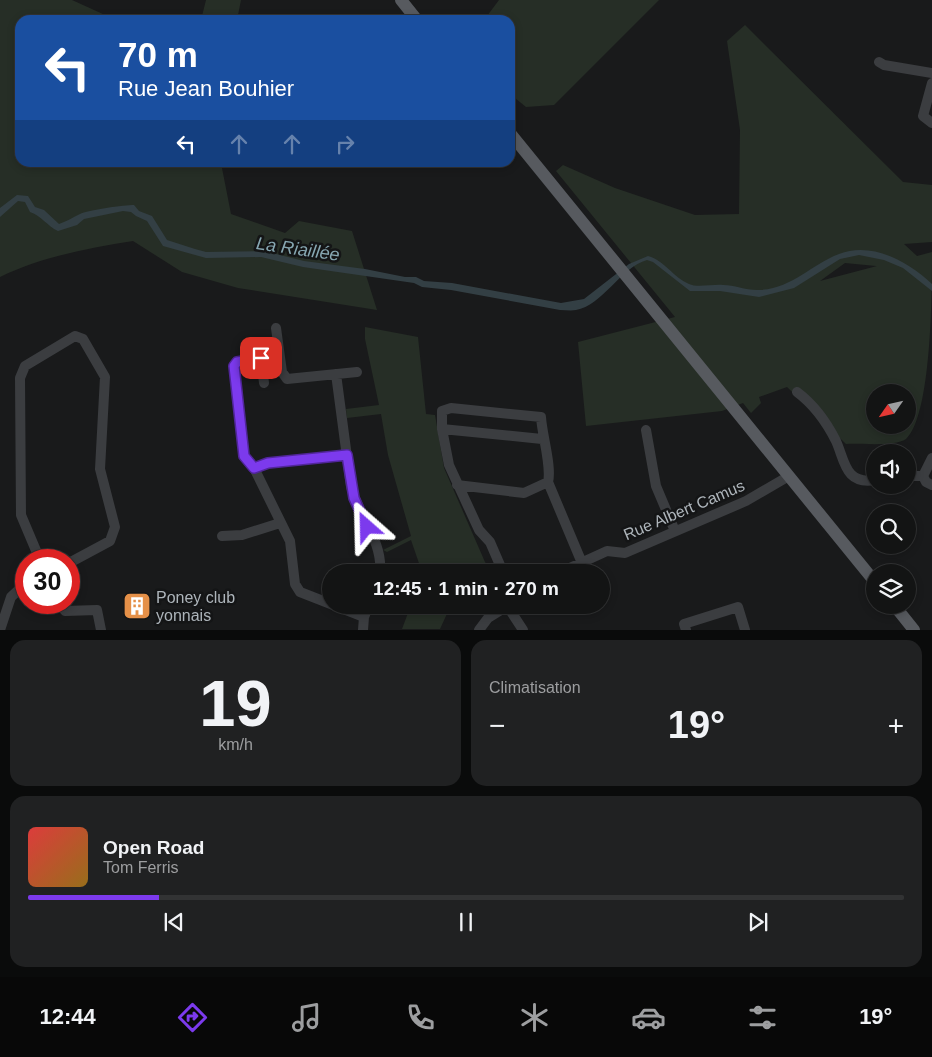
<!DOCTYPE html>
<html lang="fr">
<head>
<meta charset="utf-8">
<style>
	body { margin:0; font-family:Arial,sans-serif; background:#202122; color:#f1f3f6; height:100vh; display:flex; flex-direction:column; font-size:19px; white-space:nowrap }
	* { box-sizing:border-box; margin:0 }
	p { font-size:16px; color:#9d9ea0 }
	.icon { flex:none; width:28px; height:28px; fill:none; stroke:currentColor; stroke-width:2; stroke-linecap:round; stroke-linejoin:round }
	.map { position:relative; height:630px; overflow:hidden }
	.side { display:flex; flex-direction:column; gap:10px; padding:10px; background:#0a0b0b; flex:1 }
	.side>* { flex:none }
	.banner { position:absolute; left:15px; top:15px; width:500px; height:152px; border-radius:15px; box-shadow:0 2px 8px #0003,0 0 0 1px #323334; background:#1a4fa0; color:#fff; overflow:hidden }
	.needle { width:32px; rotate:236deg }
	.fabs { position:absolute; left:866px; top:384px; display:grid; gap:10px }
	.fabs a { display:grid; place-items:center; width:50px; height:50px; border-radius:50%; background:#131414; box-shadow:0 2px 8px #0003,0 0 0 1px #323334; font-size:25px }
	.speed { position:absolute; left:15px; top:549px; display:flex; gap:10px; font-size:25px; font-weight:700; text-align:center }
	.speed>* { display:grid; place-content:center; width:65px; height:65px; border-radius:50%; background:#131414; box-shadow:0 2px 8px #0003,0 0 0 1px #323334; line-height:1 }
	.speed .limit { border:8px solid #d22; background:#fff; color:#111 }
	.pin { position:absolute; display:grid; place-items:center; width:42px; height:42px; color:#fff; margin:-21px; border-radius:10px; box-shadow:0 2px 8px #0006 }
	.me { position:absolute; width:55px; margin:-28px; rotate:335deg; stroke-linejoin:round; filter:drop-shadow(0 0 4px #0008) }
	.turn { display:flex; align-items:center; gap:18px; height:105px; padding:0 20px; font-size:22px }
	.turn .icon { width:65px; height:65px; stroke-width:2.5 }
	.turn b { display:block; font-size:35px; line-height:42px }
	.lanes { display:flex; align-items:center; height:48px; padding:0 20px; background:#0003; justify-content:center; gap:25px; direction:ltr }
	.lanes .off { opacity:.35 }
	.big { font-size:38px; font-weight:800; line-height:1.1 }
	.side .card { flex:1; display:flex; flex-direction:column; justify-content:center; gap:8px; min-width:0; padding:0 18px; border-radius:15px; background:#202122 }
	.side .dial { align-items:center; gap:0 }
	.dial b { font-size:65px; line-height:1 }
	.song { display:flex; align-items:center; gap:15px }
	.cover { width:60px; height:60px; border-radius:8px; background:linear-gradient(135deg,hsl(0 70% 55%),hsl(40 70% 35%)) }
	.played { height:5px; border-radius:2px; background:linear-gradient(90deg,#7c3aed 15%,#323334 15%) }
	.keys { display:flex; justify-content:space-around; direction:ltr }
	.heat { display:flex; justify-content:space-between; align-items:center; font-size:28px; direction:ltr }
	.side .tiles { flex:1; display:grid; gap:10px; grid-template-columns:1fr 1fr }
	.card:last-child { grid-column:span 2 }
	.trip { position:absolute; left:322px; top:564px; width:288px; height:50px; border-radius:25px; background:#131414; box-shadow:0 2px 8px #0003,0 0 0 1px #323334; font-weight:800; line-height:50px; text-align:center }
	.menu { display:flex; height:80px; justify-content:space-around; align-items:center; background:#080808; color:#9d9ea0 }
	.menu .icon { width:35px; height:35px }
	.menu .selected { color:#7c3aed }
	.menu b { font-size:22px; color:#f1f3f6 }
	.map>svg:first-child { display:block }
	.green { fill:#262e26; fill-rule:evenodd }
	.water { fill:#333f44 }
	.lines { fill:none; stroke-linecap:round; stroke-linejoin:round }
	.minor { stroke:#3b3d40; stroke-width:10 }
	.major { stroke:#575a5f; stroke-width:12 }
	.route-casing { stroke:#51269a; stroke-width:12 }
	.route { stroke:#7c3aed; stroke-width:9 }
	.labels { text-anchor:middle; dominant-baseline:central; stroke-width:5; stroke-linejoin:round; paint-order:stroke }
	.street-label { font-size:16px; fill:#adb4ba; stroke:#141516 }
	.poi-label { font-size:16px; fill:#adb4ba; stroke:#141516; text-anchor:start }
	.water-label { font-size:18px; font-style:italic; fill:#87a7b2; stroke:#141516 }
</style>
</head>
<body>
<div class="map">
<svg width="932" height="630" viewBox="0 0 932 630">
	<rect width="100%" height="100%" fill="#191a1b"/>
	<!-- green -->
	<path class="green" d="M0,0H72L116,20H20V162L221,163L231,214L285,233L299,221L352,231L377,310L238,288L182,272L133,241C88,248 41,257 0,277Z
		M206,0H241L237,20H201Z
		M499,0H659L554,105L526,107L510,94V20H484Z
		M745,25L903,182L932,185V242L904,244L917,256L932,252C932,290 932,415 906,439C895,447 861,443 846,444L787,387L759,397L761,403L751,413L743,403L722,411L586,426L578,342L675,317L556,171L563,165L615,188L695,215L739,214L740,130L727,41ZM845,263L876,266H877L820,281ZM875,392H908V425H875Z
		M365,327L418,337L426,414L435,415L444,468L485,562L492,572L473,570L471,572H422L411,540L387,552L383,550L411,536L388,455L381,414L347,418L346,409L379,405L365,339Z
		M411,605H451L440,629H402Z"/>
	<!-- water -->
	<path class="water" d="M17,195L28,196L35,207L44,210L59,224C67,221 72,218 80,214C87,210 125,205 134,205L139,211L152,216L167,240L195,249L206,252L264,251L304,261L365,269L405,277H416L424,281L452,283L561,303L584,299L629,264L648,256C665,261 673,277 689,284C697,288 713,284 723,285C734,285 745,290 757,290C791,290 810,265 839,254C872,241 909,262 932,284V291L903,268L884,260L859,255L840,259L794,288L759,297L720,291H690L653,262L647,260C621,267 602,306 576,310C571,311 565,310 560,310L451,290L422,287L414,283L303,267L261,257L206,258L163,246L147,221L136,216L131,212L123,211L84,219L77,225L58,231C47,226 42,216 30,212L25,202L18,201L0,217V208Z"/>
	<g class="lines">
		<!-- minor -->
		<path class="minor" d="M879,62L884,65L932,73
			M932,83L923,116L932,123
			M276,328L282,372L287,379L357,372
			M336,374L351,487C359,516 383,542 380,572
			M797,392C813,404 827,423 836,441C845,461 845,485 875,480
			M442,429L542,439
			M646,430L656,486L675,531
			M347,455L268,463L254,468L290,541L295,584L300,592L364,617
			M932,458L923,476L926,482L932,485
			M254,468L244,456L234,366L237,362L261,358L264,383
			M908,476H923
			M457,485L524,493L548,482L582,563
			M222,536L242,535L280,523
			M40,560L21,515L20,378L25,366L75,336L83,339L105,377L100,469L115,527L110,541L69,563
			M503,572L490,542L479,530L449,465L442,429V411L451,408L541,417C542,435 552,467 548,482
			M561,572L607,551L625,553L746,501L789,476
			M58,602L65,611L97,610L101,630
			M508,607L523,630
			M0,630L11,597L26,583
			M363,630L364,617L369,605
			M479,630L488,618L509,605
			M686,630L684,624L738,607L745,630"/>
		<!-- major -->
		<path class="major" d="M401,0L417,20
			M510,133L875,582
			M894,605L914,630"/>
	</g>
	<g class="lines">
		<defs>
			<path id="route" d="M261,358L237,362L234,366L244,456L254,468L268,463L347,455L354,498L367,527"/>
		</defs>
		<!-- route casing -->
		<use href="#route" class="route-casing"/>
		<!-- route -->
		<use href="#route" class="route"/>
	</g>
	<!-- icons -->
	<defs>
		<symbol id="building-square" viewBox="-11 -11 22 22"><rect x="-9" y="-9" width="18" height="18" rx="4" fill="#e59048" stroke="#141516"/><path d="M-4-6H4V6H1V3H-1V6H-4ZM-2.5-4.3h1.7v1.8h-1.7ZM.8-4.3h1.7v1.8H.8ZM-2.5-1h1.7V.8h-1.7ZM.8-1h1.7V.8H.8Z" fill="#fff"/></symbol>
	</defs>
	<g fill-rule="evenodd">
		<use href="#building-square" x="121" y="590" width="32" height="32"/>
	</g>
	<g class="labels">
		<!-- street labels -->
		<g class="street-label">
			<text transform="translate(684 510) rotate(-23)">Rue Albert Camus</text>
		</g>
		<!-- poi labels -->
		<g class="poi-label">
			<text x="156" y="597">Poney club<tspan x="156" dy="18">yonnais</tspan></text>
		</g>
		<!-- water labels -->
		<g class="water-label">
			<text transform="translate(298 249) rotate(8)">La Riaillée</text>
		</g>
	</g>
</svg>
<div class="fabs">
<a><svg class="needle" viewBox="-14 -14 28 28"><path d="M0-13l5 13h-10z" fill="#e53935"/><path d="M0 13l5-13h-10z" fill="#9d9ea0"/></svg></a>
<a><svg class="icon" aria-label="sound" viewBox="0 0 24 24"><path d="M4 9h4l5-4v14l-5-4H4zM17 9q2 3 0 6"/></svg></a>
<a><svg class="icon" aria-label="search" viewBox="0 0 24 24"><circle cx="10" cy="10" r="6"/><path d="M15 15l6 6"/></svg></a>
<a><svg class="icon" aria-label="layers" viewBox="0 0 24 24"><path d="M12 4l9 5-9 5-9-5zM3 14l9 5 9-5"/></svg></a>
</div>
<div class="speed"><div class="limit">30</div></div>
<div class="pin" style="left:261px;top:358px;background:#d93025"><svg class="icon" aria-label="arrive" viewBox="0 0 24 24"><path d="M6 21V4h12l-3 4 3 4H6"/></svg></div>
<svg class="me" style="left:367px;top:527px" viewBox="-20 -20 40 40"><path d="M0-17L14 15 0 8-14 15z" fill="#7c3aed" stroke="#fff" stroke-width="4"/></svg>
<div class="trip">12:45 · 1 min · 270 m</div>
<div class="banner">
<div class="turn"><svg class="icon" aria-label="left" viewBox="0 0 24 24"><path d="M17 20v-9H6M10 6l-5 5 5 5"/></svg><div><b>70 m</b>Rue Jean Bouhier</div></div>
<div class="lanes"><svg class="icon" aria-label="left" viewBox="0 0 24 24"><path d="M17 20v-9H6M10 6l-5 5 5 5"/></svg><svg class="icon off" aria-label="ahead" viewBox="0 0 24 24"><path d="M12 20V5M6 11l6-6 6 6"/></svg><svg class="icon off" aria-label="ahead" viewBox="0 0 24 24"><path d="M12 20V5M6 11l6-6 6 6"/></svg><svg class="icon off" aria-label="right" viewBox="0 0 24 24"><path d="M7 20v-9h11M14 6l5 5-5 5"/></svg></div>
</div>
</div>
<section class="side">
<div class="tiles">
<div class="card dial"><b>19</b><p>km/h</p></div>
<div class="card"><p>Climatisation</p>
<div class="heat"><a>−</a><b class="big">19°</b><a>+</a></div>
</div>
<div class="card">
<div class="song"><i class="cover"></i><div><b>Open Road</b><p>Tom Ferris</p></div></div>
<div class="played"></div>
<div class="keys"><svg class="icon" aria-label="previous" viewBox="0 0 24 24"><path d="M18 5L8 12l10 7zM5 5v14"/></svg><svg class="icon" aria-label="pause" viewBox="0 0 24 24"><path d="M8 5v14M16 5v14"/></svg><svg class="icon" aria-label="next" viewBox="0 0 24 24"><path d="M6 5l10 7-10 7zM19 5v14"/></svg></div>
</div>
</div>
</section>
<nav class="menu">
<b>12:44</b>
<svg class="icon selected" aria-label="directions" viewBox="0 0 24 24"><path d="M12 3l9 9-9 9-9-9zM9 14v-3h6M13 9l2 2-2 2"/></svg>
<svg class="icon" aria-label="music" viewBox="0 0 24 24"><path d="M9 18V5l10-2v13"/><circle cx="6" cy="18" r="3"/><circle cx="16" cy="16" r="3"/></svg>
<svg class="icon" aria-label="phone" viewBox="0 0 24 24"><path d="M5 4h4l2 5-3 2q2 4 5 5l2-3 5 2v4C11 20 4 13 5 4z"/></svg>
<svg class="icon" aria-label="climate" viewBox="0 0 24 24"><path d="M12 3v18M4 7l16 10M4 17L20 7"/></svg>
<svg class="icon" aria-label="car" viewBox="0 0 24 24"><path d="M5 17H2v-5l4-1 3-4h7l3 4 3 1v5h-3M9 17h6M6 11h13"/><circle cx="7" cy="17" r="2"/><circle cx="17" cy="17" r="2"/></svg>
<svg class="icon" aria-label="filters" viewBox="0 0 24 24"><path d="M4 7h16M4 17h16"/><circle cx="9" cy="7" r="2"/><circle cx="15" cy="17" r="2"/></svg>
<b>19°</b>
</nav>
</body>
</html>
